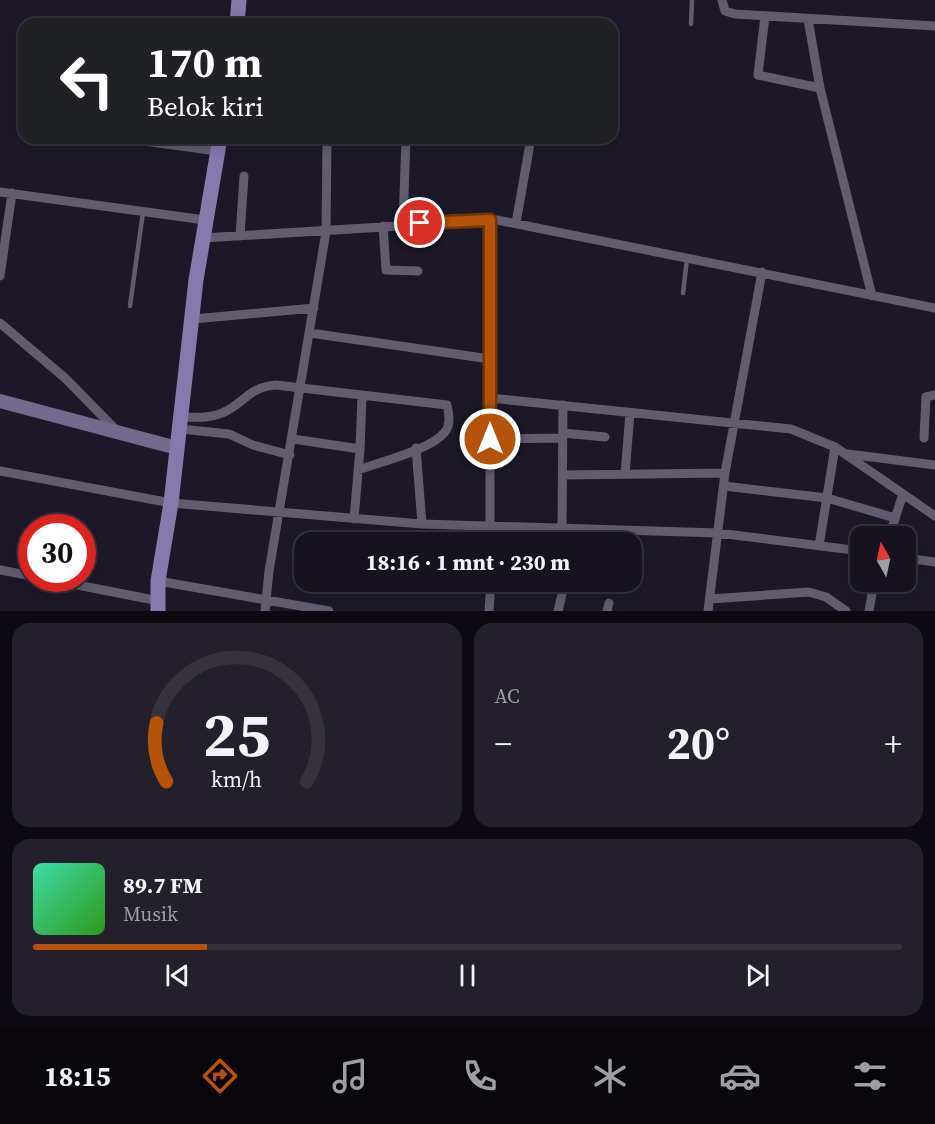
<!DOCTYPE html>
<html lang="id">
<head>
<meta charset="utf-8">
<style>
	body { margin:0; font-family:"Source Serif 4",serif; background:#23202b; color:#f1f3f6; height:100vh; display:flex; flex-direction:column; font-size:22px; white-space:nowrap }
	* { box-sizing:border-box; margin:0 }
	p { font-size:20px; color:#9e9ea4 }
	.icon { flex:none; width:33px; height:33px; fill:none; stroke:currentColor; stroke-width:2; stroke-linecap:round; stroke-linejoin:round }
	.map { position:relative; height:611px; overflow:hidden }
	.panel { display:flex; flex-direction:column; gap:12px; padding:12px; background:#0c0a10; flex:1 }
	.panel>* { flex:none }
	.guide { position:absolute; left:18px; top:18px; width:600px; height:126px; border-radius:18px; box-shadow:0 3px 15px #0003,0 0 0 2px #35323c; background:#202124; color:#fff; overflow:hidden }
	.needle { width:39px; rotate:351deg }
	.controls { position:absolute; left:850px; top:526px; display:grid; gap:12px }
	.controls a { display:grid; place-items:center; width:66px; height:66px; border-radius:12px; background:#16121e; box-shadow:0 3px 15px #0003,0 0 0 2px #35323c; font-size:30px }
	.speed { position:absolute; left:18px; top:514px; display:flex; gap:12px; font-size:30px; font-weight:700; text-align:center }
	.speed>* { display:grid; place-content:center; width:78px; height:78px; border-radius:50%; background:#16121e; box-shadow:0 3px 15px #0003,0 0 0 2px #35323c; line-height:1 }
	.speed .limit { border:9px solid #d22; background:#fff; color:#111 }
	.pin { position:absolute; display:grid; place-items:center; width:51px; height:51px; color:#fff; margin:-26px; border:3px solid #fff; border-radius:50%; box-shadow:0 2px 6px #0007 }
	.me { position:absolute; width:66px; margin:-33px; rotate:0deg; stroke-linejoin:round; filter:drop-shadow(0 0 4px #0008) }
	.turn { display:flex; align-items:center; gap:21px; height:126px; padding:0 30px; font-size:27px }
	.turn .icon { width:78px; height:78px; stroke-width:2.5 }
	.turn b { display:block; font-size:42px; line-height:51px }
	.big { font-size:45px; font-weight:700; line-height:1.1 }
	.panel .tile { flex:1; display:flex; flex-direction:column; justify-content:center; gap:9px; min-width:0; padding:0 21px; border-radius:18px; background:#23202b }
	.panel .dial { align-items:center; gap:0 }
	.dial svg { height:156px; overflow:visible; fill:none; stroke:#35323c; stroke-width:7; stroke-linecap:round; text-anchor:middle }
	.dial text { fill:#f1f3f6; stroke:none }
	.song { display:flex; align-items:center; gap:18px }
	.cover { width:72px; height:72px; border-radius:9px; background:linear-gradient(135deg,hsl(160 70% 55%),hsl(110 70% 35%)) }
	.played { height:6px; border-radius:3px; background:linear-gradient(90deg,#b45309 20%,#35323c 20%) }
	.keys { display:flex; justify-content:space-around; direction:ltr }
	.heat { display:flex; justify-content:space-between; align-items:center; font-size:33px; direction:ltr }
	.panel .tiles { flex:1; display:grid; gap:12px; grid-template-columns:1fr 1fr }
	.tile:last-child { grid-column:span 2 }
	.trip { position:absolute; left:294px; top:532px; width:348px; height:60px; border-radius:18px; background:#16121e; box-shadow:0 3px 15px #0003,0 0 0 2px #35323c; font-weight:700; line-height:60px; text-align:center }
	.dock { display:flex; height:96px; justify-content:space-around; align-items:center; background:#09070c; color:#9e9ea4 }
	.dock .icon { width:42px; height:42px }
	.dock .on { color:#b45309 }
	.dock b { font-size:27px; color:#f1f3f6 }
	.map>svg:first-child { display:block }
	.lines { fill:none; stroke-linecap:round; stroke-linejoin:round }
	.lane { stroke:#615c6f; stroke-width:4.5 }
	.street { stroke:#615c6f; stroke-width:9 }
	.secondary { stroke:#746a8e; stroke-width:14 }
	.primary { stroke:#8778ad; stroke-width:15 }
	.route-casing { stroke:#753606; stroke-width:15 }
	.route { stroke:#b45309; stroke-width:10 }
</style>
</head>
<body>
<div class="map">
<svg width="935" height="611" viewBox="0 0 935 611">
	<rect width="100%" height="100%" fill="#1d1828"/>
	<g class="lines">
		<!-- lane -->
		<path class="lane" d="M691,24L692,0
			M683,293L687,259
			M130,306L143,212"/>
		<!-- street -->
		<path class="street" d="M722,0L725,11L735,14L935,26
			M765,16L758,75L820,88
			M808,19L820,88L872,296
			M122,138L217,151
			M0,192L205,220
			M516,223L531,138
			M403,224L406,138
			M383,226L386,270L418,271
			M240,236L244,176
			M203,238L497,220L935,308
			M0,276L12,193
			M193,319L314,308
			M0,323L65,378L117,431
			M310,333L490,359
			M490,398L791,429L835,447L935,516
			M180,417C194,417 209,419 222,413C244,404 248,387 276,385L447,405C449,413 451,425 445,432C431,450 379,462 358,470
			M180,429L229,434L253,445L290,455
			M563,433L605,437
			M924,438L926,397L935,395
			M293,439L360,449L354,519
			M490,439L563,438
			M416,448L422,524
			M360,449L362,396
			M848,454L935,465
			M0,471L171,503L422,524L718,533L861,551
			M625,474L630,413
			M563,475L725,473
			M724,486L827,498L895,518
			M562,530L563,405
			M889,537L903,494
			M490,543V220
			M819,546L835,447
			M906,558L935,562
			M0,570L32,576
			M47,579L159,601
			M158,581L329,611
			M710,599L809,592L826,597L846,611
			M265,611L269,571L326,232L327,138
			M489,611L491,582
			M558,611L565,582
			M607,611L609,603
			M708,611L725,473L762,272
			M869,611L874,582"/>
		<!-- secondary -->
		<path class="secondary" d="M0,401L177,448"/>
		<!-- primary -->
		<path class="primary" d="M237,24L239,0
			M158,611V581L171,503L196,280L220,138"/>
	</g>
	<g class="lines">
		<defs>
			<path id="route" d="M420,223L490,220V439"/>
		</defs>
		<!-- route casing -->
		<use href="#route" class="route-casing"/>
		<!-- route -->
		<use href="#route" class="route"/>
	</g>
</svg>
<div class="controls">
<a><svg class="needle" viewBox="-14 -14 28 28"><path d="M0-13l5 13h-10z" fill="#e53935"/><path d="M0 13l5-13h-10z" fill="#9e9ea4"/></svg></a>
</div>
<div class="speed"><div class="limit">30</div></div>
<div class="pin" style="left:420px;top:223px;background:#d93025"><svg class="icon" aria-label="arrive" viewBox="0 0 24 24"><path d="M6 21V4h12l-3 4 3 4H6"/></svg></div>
<svg class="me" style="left:490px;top:439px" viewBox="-20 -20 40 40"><circle r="17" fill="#b45309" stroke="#fff" stroke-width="3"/><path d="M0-11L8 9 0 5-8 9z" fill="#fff"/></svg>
<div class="trip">18:16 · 1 mnt · 230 m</div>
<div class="guide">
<div class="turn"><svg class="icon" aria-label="left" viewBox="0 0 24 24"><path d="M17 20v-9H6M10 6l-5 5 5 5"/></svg><div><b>170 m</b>Belok kiri</div></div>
</div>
</div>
<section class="panel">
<div class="tiles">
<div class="tile dial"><svg viewBox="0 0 100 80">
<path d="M14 69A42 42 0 1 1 86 69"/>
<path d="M14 69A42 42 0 0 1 9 39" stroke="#b45309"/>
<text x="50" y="56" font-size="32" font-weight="700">25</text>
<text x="50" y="72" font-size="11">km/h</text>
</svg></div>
<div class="tile"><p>AC</p>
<div class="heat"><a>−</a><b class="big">20°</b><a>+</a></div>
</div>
<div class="tile">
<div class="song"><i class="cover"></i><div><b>89.7 FM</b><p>Musik</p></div></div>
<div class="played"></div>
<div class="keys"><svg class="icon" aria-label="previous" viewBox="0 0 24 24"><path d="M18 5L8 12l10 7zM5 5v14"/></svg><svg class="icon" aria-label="pause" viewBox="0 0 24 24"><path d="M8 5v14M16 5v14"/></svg><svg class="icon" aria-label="next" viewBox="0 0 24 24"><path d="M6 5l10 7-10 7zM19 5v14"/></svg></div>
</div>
</div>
</section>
<nav class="dock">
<b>18:15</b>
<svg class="icon on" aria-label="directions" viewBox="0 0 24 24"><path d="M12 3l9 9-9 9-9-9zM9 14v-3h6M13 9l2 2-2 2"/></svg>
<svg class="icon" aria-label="music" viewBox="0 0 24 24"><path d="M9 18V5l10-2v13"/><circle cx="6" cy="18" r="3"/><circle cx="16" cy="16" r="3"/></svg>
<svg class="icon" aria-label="phone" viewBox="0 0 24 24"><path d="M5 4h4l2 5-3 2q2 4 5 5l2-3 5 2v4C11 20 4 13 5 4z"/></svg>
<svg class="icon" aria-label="climate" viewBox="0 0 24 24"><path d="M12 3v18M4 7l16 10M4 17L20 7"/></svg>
<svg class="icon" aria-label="car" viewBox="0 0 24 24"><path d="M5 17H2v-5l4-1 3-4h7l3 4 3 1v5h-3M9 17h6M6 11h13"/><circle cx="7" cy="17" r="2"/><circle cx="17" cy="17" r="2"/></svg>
<svg class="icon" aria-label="filters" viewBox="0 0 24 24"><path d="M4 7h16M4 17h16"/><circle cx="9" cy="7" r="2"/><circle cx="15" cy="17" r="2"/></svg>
</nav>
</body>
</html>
